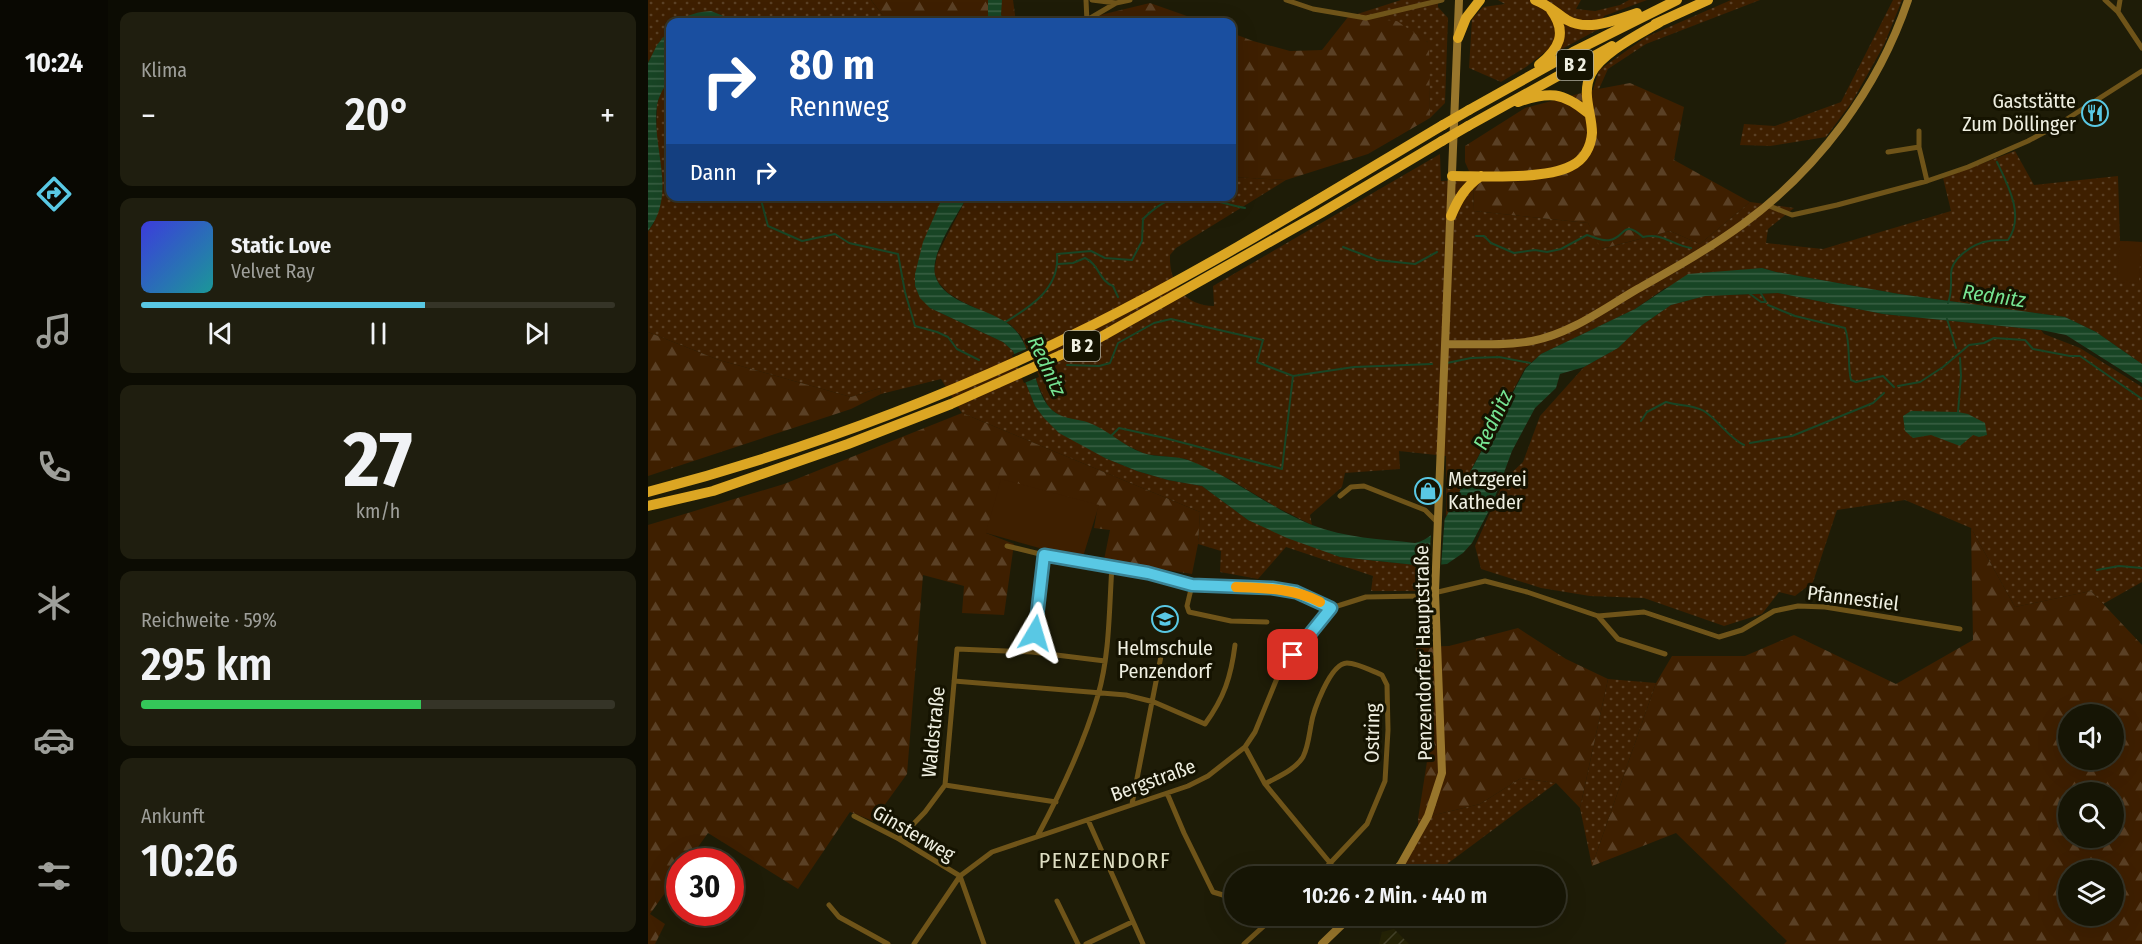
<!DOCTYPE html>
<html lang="de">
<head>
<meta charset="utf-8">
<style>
	body { margin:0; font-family:"Fira Sans Condensed",sans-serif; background:#1f1e0f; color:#f1f3f6; height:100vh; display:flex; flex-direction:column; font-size:22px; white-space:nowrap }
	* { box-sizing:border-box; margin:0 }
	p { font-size:20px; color:#9e9f9a }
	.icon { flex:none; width:33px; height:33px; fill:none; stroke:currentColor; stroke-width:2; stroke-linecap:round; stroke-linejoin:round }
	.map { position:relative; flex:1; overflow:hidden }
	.panel { display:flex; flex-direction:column; gap:12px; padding:12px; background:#0c0c03; width:540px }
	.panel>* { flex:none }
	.guide { position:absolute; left:18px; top:18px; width:570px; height:183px; border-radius:12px; box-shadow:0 6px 24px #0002,0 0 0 2px #353427; background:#1a4fa0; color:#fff; overflow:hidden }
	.tools { position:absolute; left:1410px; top:704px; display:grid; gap:12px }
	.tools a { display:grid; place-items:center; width:66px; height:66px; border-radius:50%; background:#161505; box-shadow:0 6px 24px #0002,0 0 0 2px #353427; font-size:30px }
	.speed { position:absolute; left:18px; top:848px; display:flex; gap:12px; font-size:30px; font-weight:700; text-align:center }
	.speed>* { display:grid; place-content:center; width:78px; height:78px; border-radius:50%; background:#161505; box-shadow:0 6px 24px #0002,0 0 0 2px #353427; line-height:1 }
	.speed .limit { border:9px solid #d22; background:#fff; color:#111 }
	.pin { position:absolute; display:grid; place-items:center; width:51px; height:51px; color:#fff; margin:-26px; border-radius:12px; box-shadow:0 3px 9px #0006 }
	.me { position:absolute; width:66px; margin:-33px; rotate:7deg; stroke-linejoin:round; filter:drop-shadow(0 0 4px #0008) }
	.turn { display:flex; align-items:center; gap:21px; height:126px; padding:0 24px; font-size:27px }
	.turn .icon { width:78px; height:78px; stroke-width:2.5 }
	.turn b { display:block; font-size:42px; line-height:51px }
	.then { display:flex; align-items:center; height:57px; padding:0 24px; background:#0003; gap:12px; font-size:22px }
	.big { font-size:45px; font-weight:600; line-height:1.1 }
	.panel .tile { flex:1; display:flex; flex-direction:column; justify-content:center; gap:9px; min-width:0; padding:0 21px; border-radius:12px; background:#1f1e0f }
	.panel .dial { align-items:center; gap:0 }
	.dial b { font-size:78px; line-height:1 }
	.song { display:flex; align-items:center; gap:18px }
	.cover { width:72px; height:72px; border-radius:9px; background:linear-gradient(135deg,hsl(240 70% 55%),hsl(180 70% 35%)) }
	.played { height:6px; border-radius:3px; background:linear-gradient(90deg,#59c8e4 60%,#353427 60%) }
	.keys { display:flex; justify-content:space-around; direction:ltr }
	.heat { display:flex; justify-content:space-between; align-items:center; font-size:33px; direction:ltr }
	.charge { height:9px; border-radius:4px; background:linear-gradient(90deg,#34c759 59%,#353427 0) }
	.trip { position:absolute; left:576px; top:866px; width:342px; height:60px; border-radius:30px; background:#161505; box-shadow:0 6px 24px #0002,0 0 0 2px #353427; font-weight:600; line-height:60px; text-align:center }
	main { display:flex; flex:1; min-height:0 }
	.dock { display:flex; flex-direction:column; width:108px; justify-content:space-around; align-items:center; background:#090802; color:#9e9f9a }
	.dock .icon { width:42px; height:42px }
	.dock .selected { color:#59c8e4 }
	.dock b { font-size:27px; color:#f1f3f6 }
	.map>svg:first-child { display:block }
	.industrial { fill:url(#industrial-furrows) }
	.grass { fill:url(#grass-dots) }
	.forest { fill:url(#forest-firs); fill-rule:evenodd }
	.pitch { fill:#3e1f00 }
	.water { fill:url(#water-rules) }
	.pier { fill:#1e1c07 }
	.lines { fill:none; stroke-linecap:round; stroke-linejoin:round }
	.stream { stroke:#184525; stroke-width:2 }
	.street { stroke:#6f5419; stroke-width:5 }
	.secondary { stroke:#98762c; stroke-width:8 }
	.highway { stroke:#dca623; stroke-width:10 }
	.highway-bridge { stroke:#dca623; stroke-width:10 }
	.route-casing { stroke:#3a8294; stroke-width:15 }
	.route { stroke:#59c8e4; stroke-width:10 }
	.slow { stroke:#f59e0b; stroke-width:10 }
	.labels { text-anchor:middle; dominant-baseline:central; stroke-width:6; stroke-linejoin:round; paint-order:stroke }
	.shield { fill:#151301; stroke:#aead9e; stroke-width:1.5 }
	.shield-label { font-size:18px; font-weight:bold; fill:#efefe1 }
	.poi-label { font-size:20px; fill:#efefe1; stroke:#151301; text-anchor:end }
	.street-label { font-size:20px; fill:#efefe1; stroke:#151301 }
	.water-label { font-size:21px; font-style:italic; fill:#76e492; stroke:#151301 }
	.quarter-label { font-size:22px; letter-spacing:1.5px; fill:#ddddc2; stroke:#151301 }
</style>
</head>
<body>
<main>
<nav class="dock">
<b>10:24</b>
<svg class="icon selected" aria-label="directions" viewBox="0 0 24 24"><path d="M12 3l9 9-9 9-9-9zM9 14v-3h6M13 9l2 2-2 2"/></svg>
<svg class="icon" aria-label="music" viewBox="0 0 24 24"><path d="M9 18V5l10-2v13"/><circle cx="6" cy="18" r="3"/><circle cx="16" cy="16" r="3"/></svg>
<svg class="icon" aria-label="phone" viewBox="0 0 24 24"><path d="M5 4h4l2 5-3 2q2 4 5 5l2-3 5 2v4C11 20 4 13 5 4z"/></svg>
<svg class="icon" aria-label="climate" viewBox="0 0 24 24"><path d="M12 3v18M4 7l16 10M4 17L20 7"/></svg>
<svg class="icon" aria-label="car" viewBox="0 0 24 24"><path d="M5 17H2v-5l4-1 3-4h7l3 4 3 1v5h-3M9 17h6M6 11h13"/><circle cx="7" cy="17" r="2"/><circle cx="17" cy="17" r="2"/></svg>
<svg class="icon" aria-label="filters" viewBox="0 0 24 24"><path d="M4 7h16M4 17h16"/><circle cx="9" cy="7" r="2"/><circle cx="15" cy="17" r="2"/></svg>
</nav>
<section class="panel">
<div class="tile"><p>Klima</p>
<div class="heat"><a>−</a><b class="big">20°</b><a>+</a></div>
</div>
<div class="tile">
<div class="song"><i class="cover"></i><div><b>Static Love</b><p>Velvet Ray</p></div></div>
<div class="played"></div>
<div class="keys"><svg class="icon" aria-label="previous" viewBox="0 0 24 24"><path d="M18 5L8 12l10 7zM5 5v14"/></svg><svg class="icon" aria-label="pause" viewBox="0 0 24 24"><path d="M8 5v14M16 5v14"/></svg><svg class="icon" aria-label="next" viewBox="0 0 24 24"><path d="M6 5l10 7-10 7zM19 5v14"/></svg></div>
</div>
<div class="tile dial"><b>27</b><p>km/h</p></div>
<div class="tile"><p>Reichweite · 59%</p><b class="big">295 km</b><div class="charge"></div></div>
<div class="tile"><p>Ankunft</p><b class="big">10:26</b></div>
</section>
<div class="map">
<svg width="1494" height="944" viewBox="0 0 1494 944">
	<defs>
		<pattern id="industrial-furrows" width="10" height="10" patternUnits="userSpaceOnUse" patternTransform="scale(1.5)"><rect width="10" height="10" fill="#262406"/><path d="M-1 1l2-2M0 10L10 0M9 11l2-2" fill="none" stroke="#46442a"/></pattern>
		<pattern id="grass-dots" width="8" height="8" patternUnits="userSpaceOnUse" patternTransform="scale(1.5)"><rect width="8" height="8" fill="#3e1f00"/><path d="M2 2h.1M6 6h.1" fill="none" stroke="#5a4025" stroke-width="1.8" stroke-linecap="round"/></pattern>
		<pattern id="forest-firs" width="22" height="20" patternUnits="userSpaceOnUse" patternTransform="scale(1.5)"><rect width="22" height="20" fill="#3e1f00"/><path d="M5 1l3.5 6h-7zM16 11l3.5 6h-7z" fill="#5a4025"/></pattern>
		<pattern id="water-rules" width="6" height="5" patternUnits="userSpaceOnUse" patternTransform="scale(1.5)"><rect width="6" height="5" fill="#184525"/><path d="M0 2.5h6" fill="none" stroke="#3a6044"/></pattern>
	</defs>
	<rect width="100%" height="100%" fill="#1e1c07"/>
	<!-- industrial -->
	<path class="industrial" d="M746,929L761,944H731L734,932Z"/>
	<!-- grass -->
	<path class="grass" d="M0,0H223L240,22H88L83,19L36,17L30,22H22C22,30 5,53 0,63Z
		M753,0H790V7L800,18L797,103L782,118L780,42L700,17Z
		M850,0H933L928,9L947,11L972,5L981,0H999L956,16L953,28L910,51L901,49L878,67L853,82L821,68L824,19L835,7L857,4Z
		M1083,0H1112L998,44L960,69L951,89L945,90L951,70L998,37Z
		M1245,0H1254L1236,45L1204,102L1178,137L1122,146L1092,145L1096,124L1127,126L1193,102Z
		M22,72V196L293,197L282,308L355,342L365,351L387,406L457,458L489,471L520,480L554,486L600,520L692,557L777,566L776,591H723L725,576L638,547L610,579L572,572L573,551L550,544L552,512L314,413L293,379L233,394L232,388L203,397L71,360L0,332V231L6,223L9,104L15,85Z
		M1367,151L1386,185L1470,176L1472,241L1494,242V364L1448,332L1417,317L1251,294L1128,272L1114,268L1017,288L987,309L893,354L877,368L798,517V456L751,451L752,469L697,473L694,487L662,515L664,525L628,507L583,480L538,459L497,454L478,445L441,423L414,417L401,408L390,385L374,337L363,325L313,301L300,293L290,282L286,272L289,255L319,197L584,196V177L638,180L528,248L522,255C521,283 537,306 566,306L565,286L792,154L793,181L825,180L826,211L940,223L954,249L1022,231L1052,244L1102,202L1146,208L1120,229L1118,243L1175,249L1303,211L1295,178Z
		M1130,293L1235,314L1393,330L1396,334L1432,348L1494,387V582L1455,604L1443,591L1367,607L1323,528L1257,500L1189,510L1165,582L1147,596L1131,592L1114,614L1076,626L996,598L942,596L893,588L833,569L827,546L857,479L875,462L892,416L936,367L970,348L994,325L1023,305L1057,296Z
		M960,679L1008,683L944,866L932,808Z
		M873,778L908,783L791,870L751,873L770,840V819L832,804Z"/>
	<!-- forest -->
	<path class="forest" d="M223,0H365L368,22H358L354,16L344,22H240Z
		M502,3L556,22H447L448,16Z
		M700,17L749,21L781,43L782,118L720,154L638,180L584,177V33L605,41L642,51L674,50Z
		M982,83L1036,107L1026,160L1102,202L1052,244L1022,231L953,249L940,223L826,211L825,180L817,162V146L877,108L945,90Z
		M0,332L71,360L203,397L232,388L233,394L203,409L0,476Z
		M314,413L552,512L550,544L544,574L456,560L462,530L446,528L450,505L338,533L366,544L356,615L314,613L316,586L275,575L259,774L225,821L202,812L150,889L60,833L40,861H32L31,873L2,914L17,924L7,944H0V525L136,484Z
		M1323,528L1367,607L1443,591L1494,645V944H1136L1139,941L1028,833L944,866L1008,683L1024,656H1097L1146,635L1248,684L1325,640ZM1420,714H1466V759H1420ZM1420,792H1466V837H1420ZM1420,870H1466V915H1420Z
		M870,628L918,659L960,679L932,808L908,783L873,778L832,804L770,819L783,736L770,679L768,647L801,646Z"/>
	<!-- pitch -->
	<path class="pitch" d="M1472,241L1493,242L1491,283L1469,282Z
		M353,479L451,505L434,560L338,533Z"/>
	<!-- water -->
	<path class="water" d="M340,0H354L353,15L358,22H340Z
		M63,11L83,19L88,22H30C40,14 50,12 63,11Z
		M22,29C23,42 25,58 22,71C21,82 11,93 9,105C3,148 30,193 0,231V63L9,45Z
		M293,197H319C309,216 282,253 287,275C295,305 344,308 364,327C386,346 384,388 402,408C412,419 426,418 439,422C459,429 475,446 495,453C509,458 526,455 540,460C584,476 621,508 664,525C697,538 733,539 767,543C782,540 790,529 798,517L878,368L893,354L987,309L1040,274L1114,268L1128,272L1251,294L1417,317L1448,332L1494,364V383L1418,335L1393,330L1235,314L1130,293L1057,296L1023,305L994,325L970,348L936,367L912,374L908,388L887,408L864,451L844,505L824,543L815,553L799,564L777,566L692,557L639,538L600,520L554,486L520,480L489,471L457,458L411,433L396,418L387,406L365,351L355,342L282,308L272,298L267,286V274L275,242L292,203Z
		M1263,411L1310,412L1320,414L1337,423L1339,435L1331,437L1325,435L1312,446L1283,435L1265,438L1257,431L1255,416Z"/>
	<!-- pier -->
	<path class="pier" d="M381,348L391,377L376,383L364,355Z
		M797,514L793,567L781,569L783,531Z"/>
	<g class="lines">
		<!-- stream -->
		<path class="stream" d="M112,196L120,226L154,241L187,234L201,243L250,254L257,292L267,326L289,332L300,337L309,349L331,360
			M828,236H836L843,243L866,253L887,250L899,252L913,249L939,235C946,237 955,242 962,240C978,237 974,219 995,237C1014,232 1024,245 1043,248
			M695,247L729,260L767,264L789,252
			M410,264L425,263L437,258C451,264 451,281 465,286L470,297
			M1112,292L1118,302
			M1102,294L1113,302H1118
			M1300,303C1304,293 1303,285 1303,274C1303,258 1326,243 1341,241C1347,240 1354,240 1360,240C1377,216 1360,185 1349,162
			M1120,305L1147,316L1197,328C1203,345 1199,363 1203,380L1208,382L1235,376L1246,387
			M1299,319L1308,348
			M356,323C382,307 412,289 409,254L443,251L457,258L484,260L494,241L495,219C503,211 511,204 522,200C544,191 575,204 597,208
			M799,363L823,358L851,357L882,363
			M419,365L451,366L462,363L470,343L506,323L523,319L615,340L609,362L645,376L706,367L784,364
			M1250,386L1272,382L1295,367L1321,345L1336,343L1346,338L1377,340L1385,349L1422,356H1432L1494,399
			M1310,412L1313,376L1312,358
			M993,421L999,412L1018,402C1030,406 1044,404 1056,411C1070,420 1081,438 1096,445
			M463,436L471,428L517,438L634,469L645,376
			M1102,443L1144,436L1225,403L1236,393
			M1449,570L1471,566L1494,568"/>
		<!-- street -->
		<path class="street" d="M438,0L439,22
			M444,0L468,3L482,0
			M638,0L665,9L718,18L794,0
			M1457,0L1470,12L1494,48
			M1470,12L1472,0
			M439,20L468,3
			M1271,131V147
			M1240,152L1271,147L1279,181
			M1119,205L1144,215L1189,205L1279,181L1320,167L1380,141L1408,126L1494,71
			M692,496L703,487L716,486L777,510L789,522
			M359,546L396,555L499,572L544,585L624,588L648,592L683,608
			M544,585L539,606L541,612L583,621L619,622
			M950,616L970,639L1017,654
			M384,652L396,555
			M306,681L478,695L506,702L557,724C576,698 583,677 587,645
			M597,747L617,784L683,864
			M617,784C629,777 647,770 655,757C660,747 661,736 663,725C665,712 682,663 699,663C709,663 724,671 734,675L739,685L740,730L737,781L719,824L670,876
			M297,785L408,802
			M519,793L536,833L565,892L575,895
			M484,804L513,656
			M206,816L251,839L312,876
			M440,820L495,944
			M390,835C414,790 436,744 450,695C462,654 461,608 464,566
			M251,839L277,812L297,785L309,649L384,652L457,661
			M312,876L336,944
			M409,901L430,944
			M181,905L191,917L240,944
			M266,944L312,876L344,852L540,786L560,776L597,747L607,732L632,671L683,608L718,597L773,596L837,581L879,592L950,616L996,612L1071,637L1094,630L1126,611L1150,606L1177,607L1312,629
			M438,944L484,922
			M596,944L628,915"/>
		<!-- secondary -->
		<path class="secondary" d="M798,344C826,344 856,346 884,341C921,334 954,310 986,291C1023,270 1061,249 1095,224C1170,169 1230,89 1260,0
			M743,876L753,864L780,816L794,773L787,592L811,0
			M674,944L704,915"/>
		<!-- highway -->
		<path class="highway" d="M887,0C899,4 908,13 919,20C940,32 967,20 989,13
			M1007,24L1060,0
			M810,38L818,18L832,0
			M891,65C911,49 920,33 903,10
			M870,102C901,91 915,92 940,113
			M821,110L925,52L1029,0
			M820,126L964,46
			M804,176C835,176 896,180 923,166C936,160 943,147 944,133C944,113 933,94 943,74C953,53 992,34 1012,22
			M803,216C810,199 817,187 833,176
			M0,492C153,452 303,396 445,325C565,265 679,194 795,125
			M0,506L65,491L200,444L303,404L451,338L673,213L794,141"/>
		<!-- highway-bridge -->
		<path class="highway-bridge" d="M795,125L821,110
			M794,141L820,126"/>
	</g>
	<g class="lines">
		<defs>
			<path id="route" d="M387,633L396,555L500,573L544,585L624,588L648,592L683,608L645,655"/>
		</defs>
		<!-- route casing -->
		<use href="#route" class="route-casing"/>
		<!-- route -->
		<use href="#route" class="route"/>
		<!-- slow -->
		<path class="slow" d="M588,587C617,588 645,588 672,602"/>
	</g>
	<!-- icons -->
	<defs>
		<symbol id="restaurant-ring" viewBox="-11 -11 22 22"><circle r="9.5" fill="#151301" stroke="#59c8e4" stroke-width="1.5"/><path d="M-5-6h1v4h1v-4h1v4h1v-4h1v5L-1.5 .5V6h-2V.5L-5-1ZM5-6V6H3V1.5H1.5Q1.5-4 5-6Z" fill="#59c8e4"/></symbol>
		<symbol id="shop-ring" viewBox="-11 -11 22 22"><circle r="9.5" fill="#151301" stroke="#59c8e4" stroke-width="1.5"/><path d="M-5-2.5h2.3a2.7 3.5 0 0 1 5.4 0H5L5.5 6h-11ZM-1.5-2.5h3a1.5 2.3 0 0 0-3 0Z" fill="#59c8e4"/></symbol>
		<symbol id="school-ring" viewBox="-11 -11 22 22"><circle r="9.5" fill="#151301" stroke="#59c8e4" stroke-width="1.5"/><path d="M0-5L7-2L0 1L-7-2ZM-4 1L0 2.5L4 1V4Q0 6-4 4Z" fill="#59c8e4"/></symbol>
	</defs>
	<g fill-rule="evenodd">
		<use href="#restaurant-ring" x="1432" y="98" width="30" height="30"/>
		<use href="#shop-ring" x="765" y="476" width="30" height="30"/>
		<use href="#school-ring" x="502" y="604" width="30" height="30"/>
	</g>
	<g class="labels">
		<!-- shield labels -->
		<g class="shield">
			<rect x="909" y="50" width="36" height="30" rx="4.5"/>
			<rect x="416" y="331" width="36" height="30" rx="4.5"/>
		</g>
		<g class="shield-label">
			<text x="927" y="65">B 2</text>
			<text x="434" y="346">B 2</text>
		</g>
		<!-- poi labels -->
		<g class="poi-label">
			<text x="1428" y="101">Gaststätte<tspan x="1428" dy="23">Zum Döllinger</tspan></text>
			<text x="800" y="479" text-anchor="start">Metzgerei<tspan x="800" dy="23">Katheder</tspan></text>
			<text x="517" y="648" text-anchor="middle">Helmschule<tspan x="517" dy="23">Penzendorf</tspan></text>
		</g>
		<!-- street labels -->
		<g class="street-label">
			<text transform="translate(1205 598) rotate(7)">Pfannestiel</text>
			<text transform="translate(775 653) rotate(-91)">Penzendorfer Hauptstraße</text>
			<text transform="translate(285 732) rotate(-84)">Waldstraße</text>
			<text transform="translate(724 733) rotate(-89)">Ostring</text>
			<text transform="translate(505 780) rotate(-20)">Bergstraße</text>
			<text transform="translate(266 833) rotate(30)">Ginsterweg</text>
		</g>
		<!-- water labels -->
		<g class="water-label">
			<text transform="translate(1346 296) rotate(8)">Rednitz</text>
			<text transform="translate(399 366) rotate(65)">Rednitz</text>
			<text transform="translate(845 420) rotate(-64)">Rednitz</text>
		</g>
		<!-- quarter labels -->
		<g class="quarter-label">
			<text x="457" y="860">PENZENDORF</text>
		</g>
	</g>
</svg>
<div class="tools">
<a><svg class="icon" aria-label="sound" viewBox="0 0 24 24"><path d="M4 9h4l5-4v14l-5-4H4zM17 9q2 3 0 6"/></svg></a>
<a><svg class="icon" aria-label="search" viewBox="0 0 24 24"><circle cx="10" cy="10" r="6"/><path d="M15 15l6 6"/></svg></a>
<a><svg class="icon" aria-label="layers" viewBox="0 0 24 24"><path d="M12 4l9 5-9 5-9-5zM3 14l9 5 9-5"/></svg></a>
</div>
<div class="speed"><div class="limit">30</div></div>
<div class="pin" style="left:645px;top:655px;background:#d93025"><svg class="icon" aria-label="arrive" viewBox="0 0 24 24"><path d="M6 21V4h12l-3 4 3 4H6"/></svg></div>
<svg class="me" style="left:387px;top:633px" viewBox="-20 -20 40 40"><path d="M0-17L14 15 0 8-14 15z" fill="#59c8e4" stroke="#fff" stroke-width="4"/></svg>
<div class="trip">10:26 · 2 Min. · 440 m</div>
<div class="guide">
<div class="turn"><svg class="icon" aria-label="right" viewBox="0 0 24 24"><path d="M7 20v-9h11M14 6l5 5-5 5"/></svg><div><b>80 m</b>Rennweg</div></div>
<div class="then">Dann<svg class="icon" aria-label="right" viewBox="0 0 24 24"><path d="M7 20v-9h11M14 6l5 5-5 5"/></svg></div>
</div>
</div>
</main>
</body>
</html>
